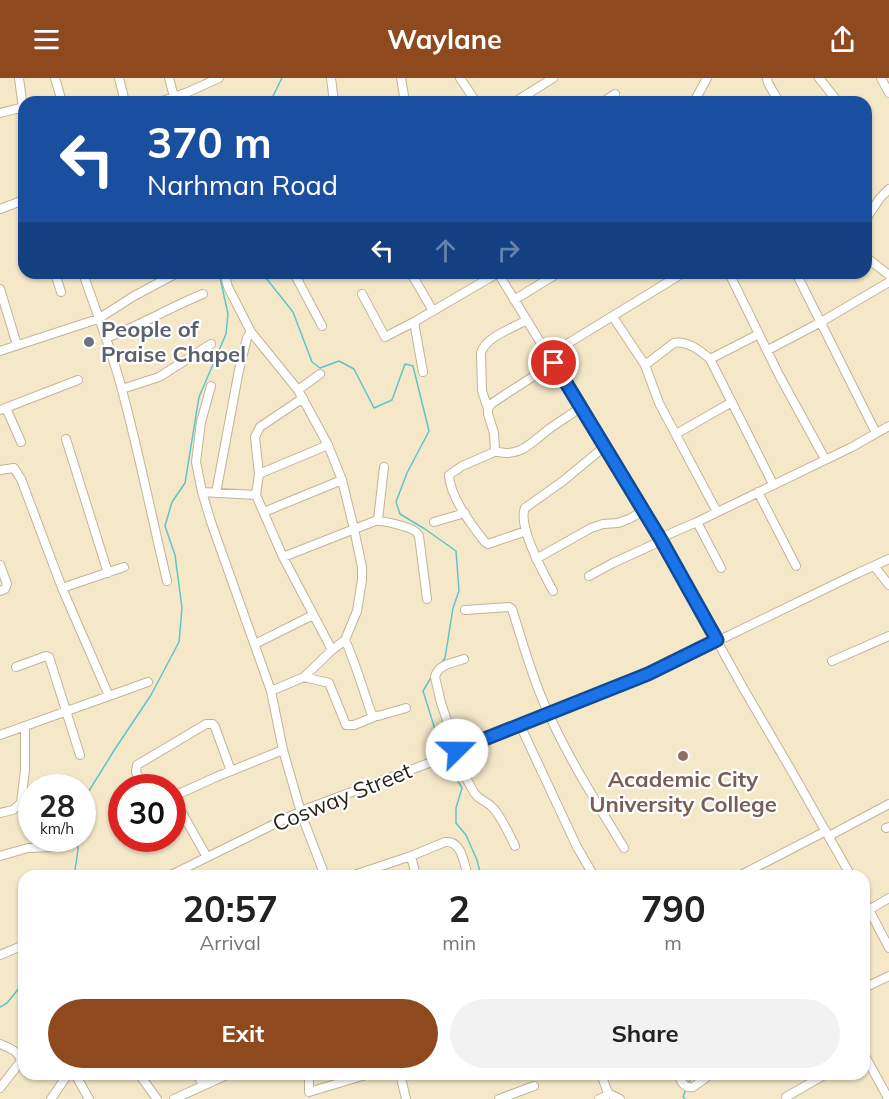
<!DOCTYPE html>
<html lang="en">
<head>
<meta charset="utf-8">
<style>
	:root { --surface:#fff; --page:#f2f2f2; --text:#222; --muted:#767676; --accent:#8e491e }
	body { margin:0; font-family:Mulish,sans-serif; background:var(--page); color:var(--text); height:100vh; display:flex; flex-direction:column; font-size:22px; white-space:nowrap }
	* { box-sizing:border-box; margin:0 }
	p { font-size:20px; color:var(--muted) }
	.icon { flex:none; width:33px; height:33px; fill:none; stroke:currentColor; stroke-width:2; stroke-linecap:round; stroke-linejoin:round }
	.map { position:relative; flex:1; overflow:hidden }
	.side { position:absolute; left:18px; top:792px; width:852px; height:210px; display:flex; flex-direction:column; background:var(--surface); border-radius:18px; box-shadow:0 2px 4px #0004 }
	.side>* { flex:none }
	.guide { position:absolute; left:18px; top:18px; width:854px; height:183px; border-radius:18px; box-shadow:0 2px 4px #0004; background:#1a4fa0; color:#fff; overflow:hidden }
	.speed { position:absolute; left:18px; top:696px; display:flex; gap:12px; font-size:30px; font-weight:700; text-align:center }
	.speed>* { display:grid; place-content:center; width:78px; height:78px; border-radius:50%; background:var(--surface); box-shadow:0 2px 4px #0004; line-height:1 }
	.speed small { font-size:15px; font-weight:400 }
	.speed .limit { border:9px solid #d22; background:#fff; color:#111 }
	.pin { position:absolute; display:grid; place-items:center; width:51px; height:51px; color:#fff; margin:-26px; border:3px solid #fff; border-radius:50%; box-shadow:0 2px 6px #0007 }
	.me { position:absolute; width:66px; margin:-33px; rotate:68deg; stroke-linejoin:round; filter:drop-shadow(0 0 4px #0008) }
	.turn { display:flex; align-items:center; gap:21px; height:126px; padding:0 30px; font-size:27px }
	.turn .icon { width:78px; height:78px; stroke-width:2.5 }
	.turn b { display:block; font-size:42px; line-height:51px }
	.lanes { display:flex; align-items:center; height:57px; padding:0 30px; background:#0003; justify-content:center; gap:30px; direction:ltr }
	.lanes .off { opacity:.35 }
	.eta { display:flex; justify-content:space-evenly; align-items:center; height:102px; text-align:center }
	.eta b { font-size:36px; font-weight:700; line-height:42px }
	.button { display:flex; gap:12px; margin-top:auto; padding:12px 30px }
	.button a { flex:1; height:69px; border-radius:36px; background:var(--accent); color:#fff; font-size:24px; font-weight:700; line-height:69px; text-align:center }
	.button a+a { background:var(--page); color:var(--text) }
	header { display:flex; justify-content:space-between; align-items:center; height:78px; padding:0 30px; background:var(--accent); color:#fff; font-size:27px; font-weight:700 }
	.map>svg:first-child { display:block }
</style>
</head>
<body>
<header><svg class="icon" aria-label="menu" viewBox="0 0 24 24"><path d="M4 6h16M4 12h16M4 18h16"/></svg>Waylane<svg class="icon" aria-label="share" viewBox="0 0 24 24"><path d="M12 15V3M7 8l5-5 5 5M5 13v7h14v-7"/></svg></header>
<div class="map">
<svg width="889" height="1021" viewBox="0 0 889 1021">
	<rect width="100%" height="100%" fill="#f5e8c9"/>
	<g fill="none" stroke-linecap="round" stroke-linejoin="round">
		<path stroke="#60c3cb" stroke-width="1.5" d="M270 24 282 0
			M262 195 293 234 312 284 320 290 339 283 354 291 374 330 392 322 405 286 413 288 429 353 407 395 396 424 400 436 425 451 456 473 459 513 453 530 445 580 440 587
			M432 598 423 613 443 677
			M445 682 462 710 456 730V745L466 757 477 782 481 798
			M82 724 115 671 151 617 179 564 182 530 175 477 165 448 172 424 185 405 199 319 226 256 228 236 219 195
			M74 798 78 772 77 760
			M0 929 7 925 24 904
			M688 1006 693 996
			M685 1021 683 1019 686 1011"/>
		<defs>
			<path id="minor" d="M19 0 24 38
				M55 0 62 24
				M119 0 125 24
				M169 0 174 19
				M331 0 334 24
				M401 0 405 24
				M460 0 476 24
				M767 0 768 5 779 24
				M819 0 838 24
				M881 0 889 15
				M51 24 61 22
				M160 24 188 14 219 0
				M515 24 553 0
				M603 24 615 16
				M694 24 707 0
				M0 35 24 29
				M0 131 24 122
				M866 141 880 120 889 111
				M866 179 889 197
				M55 195 61 214
				M83 195C96 234 112 272 122 312 139 375 152 440 167 503
				M294 195 322 248
				M411 195 433 233
				M498 195 660 460 742 608 791 692 851 798
				M729 195 779 297 825 381
				M796 195 876 355
				M225 198 228 209 251 254 298 312 328 367 342 402 354 451 362 489V502L357 533 345 562 332 572 304 599 271 613
				M0 211 17 267
				M362 216 385 259 414 244 498 195
				M514 222 558 195
				M613 239 645 287 659 325 717 434
				M414 244 423 294
				M106 260C140 248 170 229 203 216
				M768 272 821 244 889 204
				M0 273 98 241 134 218 177 195
				M549 277 683 195
				M710 281 759 256
				M645 287 674 265C687 262 701 273 710 281L773 406
				M211 308 201 344 196 384 202 414 211 444 271 613 283 672 302 738 325 798
				M122 311 159 299 211 266
				M298 312 320 296
				M303 320 260 349 255 359 259 396 256 417 283 479 332 572
				M6 330 21 364
				M488 331 491 326 506 316 554 285
				M0 332 78 302
				M676 356 732 324
				M66 361 108 495
				M495 373 494 355 488 336V331L482 313 481 275C485 259 513 250 527 242
				M0 392 14 390 21 401 62 510 109 618
				M259 396 328 367
				M202 414 256 417
				M758 414 796 488
				M216 415 239 292 247 260 251 254
				M264 434 342 402
				M378 442 384 389
				M434 444 465 435
				M697 444 721 490
				M526 453 488 466 485 464C472 448 450 418 449 397L462 388 492 375 495 373C519 381 532 364 549 351 559 344 570 337 580 330
				M660 460 697 444 852 369 889 348
				M283 479 375 443C382 442 411 449 416 454 417 455 418 456 419 458L427 521
				M536 481 591 450 603 446 618 445 629 441 643 433
				M0 487 7 506 5 511 0 513
				M874 488 889 507
				M589 498 613 485 661 463
				M62 510 124 489
				M553 513C544 496 517 448 525 430L563 403 604 369
				M465 532 509 529 512 531C523 565 532 600 547 632 568 680 597 725 624 770
				M345 562C356 586 363 612 372 637L378 638 406 630
				M255 566 313 537
				M832 583 889 558
				M16 589 46 578 49 579 80 677
				M304 599 329 605 346 647H354L374 639
				M520 647 577 769 594 798
				M0 657 148 604
				M463 670C468 680 465 678 464 687 462 693 468 704 471 709 478 724 486 721 494 731 503 742 509 756 515 768
				M457 672 441 625 435 599C438 586 453 585 464 581
				M145 710 136 694 137 687 201 649 206 646H213L215 649 231 693
				M172 719 216 699 283 672
				M173 719 207 779
				M0 735 13 732 21 725 25 692V648
				M886 750 889 749
				M829 758 889 726
				M0 778 28 770 54 769
				M411 778 416 798
				M169 798 301 733 437 682 670 586 858 495 889 481
				M351 798 411 778 445 764C462 762 464 786 468 798
				M739 798 826 753
				M864 822 889 870
				M864 835 889 820
				M0 877 24 867
				M864 910 889 898
				M0 966C9 970 19 973 21 983L0 1010
				M864 976 888 1020
				M75 996 89 1021
				M139 996 157 1021
				M197 996 203 1007
				M309 996V1014L369 996
				M398 996 401 1000 406 1021
				M678 996C681 1003 684 1011 693 1009L711 996
				M608 1015 620 1021
				M786 1019 826 996
				M51 1021 68 996
				M174 1021 229 996
				M499 1021 534 1008
				M599 1021 606 1018 608 1015 601 996"/>
		</defs>
		<use href="#minor" stroke="#c1b496" stroke-width="10"/>
		<use href="#minor" stroke="#fff" stroke-width="8"/>
	</g>
	<g fill="none" stroke-linecap="round" stroke-linejoin="round">
		<defs>
			<path id="route" d="M457 672 648 596 717 562 660 460 554 285"/>
		</defs>
		<use href="#route" stroke="#114b97" stroke-width="15"/>
		<use href="#route" stroke="#1a73e8" stroke-width="10"/>
	</g>
	<circle fill="#6b7280" stroke="#fff" stroke-width="2" cx="89" cy="264" r="6"/>
	<circle fill="#8d6e63" stroke="#fff" stroke-width="2" cx="683" cy="678" r="6"/>
	<g text-anchor="middle" dominant-baseline="central" stroke-width="4.5" stroke-linejoin="round" paint-order="stroke">
		<g font-size="22" font-weight="bold" fill="#5b616d" stroke="#fff" text-anchor="start">
			<text x="101" y="251">People of<tspan x="101" dy="25">Praise Chapel</tspan></text>
		</g>
		<g font-size="22" font-weight="bold" fill="#785e54" stroke="#fff">
			<text x="683" y="701">Academic City<tspan x="683" dy="25">University College</tspan></text>
		</g>
		<g font-size="22" fill="#2b261a" stroke="#fff">
			<text transform="translate(342 719) rotate(-22)">Cosway Street</text>
		</g>
	</g>
</svg>
<div class="speed"><div>28<small>km/h</small></div><div class="limit">30</div></div>
<div class="pin" style="left:554px;top:285px;background:#d93025"><svg class="icon" aria-label="arrive" viewBox="0 0 24 24"><path d="M6 21V4h12l-3 4 3 4H6"/></svg></div>
<svg class="me" style="left:457px;top:672px" viewBox="-20 -20 40 40"><circle r="19" fill="#fff"/><path d="M0-13L10 11 0 6-10 11z" fill="#1a73e8"/></svg>
<div class="guide">
<div class="turn"><svg class="icon" aria-label="left" viewBox="0 0 24 24"><path d="M17 20v-9H6M10 6l-5 5 5 5"/></svg><div><b>370 m</b>Narhman Road</div></div>
<div class="lanes"><svg class="icon" aria-label="left" viewBox="0 0 24 24"><path d="M17 20v-9H6M10 6l-5 5 5 5"/></svg><svg class="icon off" aria-label="ahead" viewBox="0 0 24 24"><path d="M12 20V5M6 11l6-6 6 6"/></svg><svg class="icon off" aria-label="right" viewBox="0 0 24 24"><path d="M7 20v-9h11M14 6l5 5-5 5"/></svg></div>
</div>
<section class="side">
<div class="eta">
<div><b>20:57</b><p>Arrival</p></div>
<div><b>2</b><p>min</p></div>
<div><b>790</b><p>m</p></div>
</div>
<div class="button"><a>Exit</a><a>Share</a></div>
</section>
</div>
</body>
</html>
